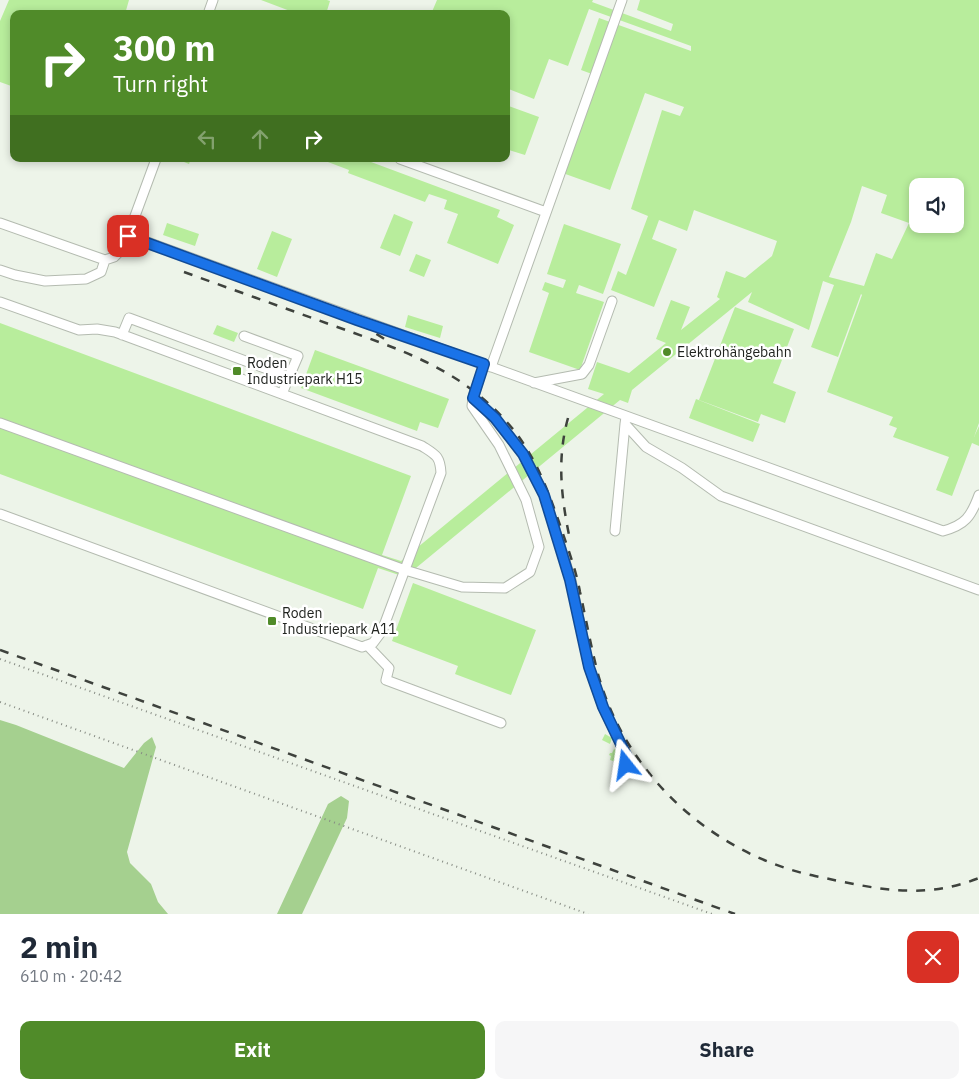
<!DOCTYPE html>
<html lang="en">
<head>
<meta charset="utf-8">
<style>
	:root { --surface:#fff; --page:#f6f6f7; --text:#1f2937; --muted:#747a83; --accent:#508b29 }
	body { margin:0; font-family:"IBM Plex Sans",sans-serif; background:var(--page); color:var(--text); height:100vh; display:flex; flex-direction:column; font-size:19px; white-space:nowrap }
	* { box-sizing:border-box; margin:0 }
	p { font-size:16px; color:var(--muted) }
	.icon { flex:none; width:28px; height:28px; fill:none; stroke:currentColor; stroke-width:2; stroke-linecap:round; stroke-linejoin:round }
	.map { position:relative; height:914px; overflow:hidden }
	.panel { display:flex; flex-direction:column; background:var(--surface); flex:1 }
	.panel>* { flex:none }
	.hud { position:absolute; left:10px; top:10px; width:500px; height:152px; border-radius:10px; box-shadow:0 2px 8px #0003; background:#508b29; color:#fff; overflow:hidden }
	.buttons { position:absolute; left:909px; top:178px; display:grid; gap:10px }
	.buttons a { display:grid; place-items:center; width:55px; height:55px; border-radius:10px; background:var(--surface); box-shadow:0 2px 8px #0003; font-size:25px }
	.pin { position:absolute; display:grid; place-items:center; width:42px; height:42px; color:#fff; margin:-21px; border-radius:10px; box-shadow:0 2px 8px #0006 }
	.me { position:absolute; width:55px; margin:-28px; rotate:345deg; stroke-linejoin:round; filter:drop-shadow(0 0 4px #0008) }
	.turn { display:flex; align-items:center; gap:18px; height:105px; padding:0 20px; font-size:22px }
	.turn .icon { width:65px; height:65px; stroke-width:2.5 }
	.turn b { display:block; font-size:35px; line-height:42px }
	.lanes { display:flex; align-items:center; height:48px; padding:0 20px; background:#0003; justify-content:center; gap:25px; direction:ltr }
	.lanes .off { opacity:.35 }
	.round { display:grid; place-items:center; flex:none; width:52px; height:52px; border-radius:10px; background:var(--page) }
	.headline { display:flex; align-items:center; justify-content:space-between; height:85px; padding:0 20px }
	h1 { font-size:30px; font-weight:700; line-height:38px }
	.button { display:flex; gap:10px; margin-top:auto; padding:10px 20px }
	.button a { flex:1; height:58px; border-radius:10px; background:var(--accent); color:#fff; font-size:20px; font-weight:700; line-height:58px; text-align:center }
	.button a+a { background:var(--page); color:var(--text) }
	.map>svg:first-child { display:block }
</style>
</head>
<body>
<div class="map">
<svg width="979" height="914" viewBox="0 0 979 914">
	<rect width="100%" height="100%" fill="#edf4e9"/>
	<path fill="#a5d08f" d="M0 720 16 725 124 768 144 743 152 737 156 747 127 852 130 863 151 884 158 902 168 914H0Z
		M341 796 349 801 347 818 302 914H277L328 804Z"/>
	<path fill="#b8ed9c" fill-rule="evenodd" d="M9 0H129L125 14H14V87L0 82V21Z
		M261 0H327L330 1 326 14H298Z
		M437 0H593L592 2 671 31 673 24 637 10 640 0H979V423L974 437 979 426V446L972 443 952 496 936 490 949 457 893 437 897 428 889 425 893 417 827 392 862 295 861 294 838 357 811 347 834 285 823 281 809 330 748 302 752 292 632 390 628 403 620 400 405 577 378 568 363 609 0 474V323L411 476 382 555 401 561 604 394 588 389 597 362 629 373 666 343 656 339 671 300 690 307 681 330 720 299 717 297 726 271 745 278 772 256 777 241 694 210 687 231 659 220 652 239 677 249 654 307 611 290 618 271 626 275 648 216 631 209 662 110 680 116 684 107 645 93 610 190 557 171 592 74 581 70 599 18 691 51V46L589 9 568 66 549 59 534 99 506 88V14H431ZM862 186 887 195 881 213 909 223 892 259 876 253 864 286 829 277 851 222ZM918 186H955V224H918Z
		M506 105 539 117 525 155 506 149Z
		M179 159H191L189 164 179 160Z
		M320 159H363L500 210 497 217 514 225 498 264 447 243 458 214 444 209 447 200 429 194 425 202 348 173 349 170Z
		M394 214 413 222 400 256 380 248Z
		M167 223 199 234 195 246 163 235Z
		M564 224 621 244 603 294 579 285 576 293 604 302 580 370 529 352 549 293 542 290 545 282 563 288 566 280 547 274Z
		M272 231 292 239 277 277 257 269Z
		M416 254 431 260 424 277 409 271Z
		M735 307 794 329 773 383 796 392 785 423 761 414 758 422 699 400Z
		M408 315 443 326 440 338 405 327Z
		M217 325 238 333 234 342 213 334Z
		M315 350 449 399 438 428 420 422 417 431 301 388Z
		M696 399 760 424 753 442 689 418Z
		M413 583 536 630 511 695 455 674 458 666 392 641Z
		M605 734 612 738 610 744 602 740Z
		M614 749 619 751 616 762 610 760 611 756 609 755 610 753H612Z"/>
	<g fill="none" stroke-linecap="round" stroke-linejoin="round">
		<defs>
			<path id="minor" d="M208 14 213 0
				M400 159 546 212
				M0 223 105 260 114 257 122 249 128 235 156 159
				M128 235 943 531C965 525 971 517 979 495
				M0 270 15 275 45 281 86 279 101 272 105 260
				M0 302 79 330 97 329 115 332 422 446C436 455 440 456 441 473L382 631 373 643 362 647 0 514
				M122 335 129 318 289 377 282 394
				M244 336 298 356 289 377
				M491 367 622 0
				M534 383 582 374 589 365 612 301
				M473 398 495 419 523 454 544 495 571 580 589 667 603 707 628 759 626 765
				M626 417 625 424 646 447 682 468 721 496 979 590
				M0 423 405 570 462 587 505 588 530 572 539 547 526 500 499 445 472 406 473 398 484 364
				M615 531 625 424
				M367 645 389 668 386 680 501 723"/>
		</defs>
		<use href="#minor" stroke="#b4bbb0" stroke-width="11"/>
		<path stroke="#868b83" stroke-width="2" stroke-dasharray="1 4" stroke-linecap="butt" d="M0 659 712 914
			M0 702 588 914"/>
		<use href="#minor" stroke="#fff" stroke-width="9"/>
		<path stroke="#3e423d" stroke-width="2.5" stroke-dasharray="9 9" stroke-linecap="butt" d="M184 272C231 289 279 306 326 323 398 349 461 367 512 428 536 457 549 493 561 528 568 549 576 570 580 592 586 619 591 647 598 674 626 775 712 854 815 876 873 888 921 901 979 878
			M348 312 364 326 386 340
			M568 418C557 458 561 495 569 535
			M0 650 735 914"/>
	</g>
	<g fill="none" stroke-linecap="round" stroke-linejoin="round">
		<defs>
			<path id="route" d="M128 236 357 320 484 364 473 398 495 418 523 454 544 495 570 580 589 667 603 707 628 759 626 765"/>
		</defs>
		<use href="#route" stroke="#114b97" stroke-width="12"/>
		<use href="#route" stroke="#1a73e8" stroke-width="9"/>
	</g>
	<g fill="#508b29" stroke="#fff" stroke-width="2">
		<circle cx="667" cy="352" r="5"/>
		<rect x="232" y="366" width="10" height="10" rx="2.5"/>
		<rect x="267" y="616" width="10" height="10" rx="2.5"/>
	</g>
	<g text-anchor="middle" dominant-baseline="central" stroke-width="5" stroke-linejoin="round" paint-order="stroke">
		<g font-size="14" fill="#212420" stroke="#fff" text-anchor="start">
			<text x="677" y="352">Elektrohängebahn</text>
			<text x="247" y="363">Roden<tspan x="247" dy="16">Industriepark H15</tspan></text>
			<text x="282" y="613">Roden<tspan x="282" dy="16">Industriepark A11</tspan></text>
		</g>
	</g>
</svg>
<div class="buttons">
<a><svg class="icon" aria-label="sound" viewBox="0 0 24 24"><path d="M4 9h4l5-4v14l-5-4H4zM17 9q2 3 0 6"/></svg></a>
</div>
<div class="pin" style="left:128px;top:236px;background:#d93025"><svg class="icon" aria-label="arrive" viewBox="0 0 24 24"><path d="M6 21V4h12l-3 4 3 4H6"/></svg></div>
<svg class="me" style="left:626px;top:765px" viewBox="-20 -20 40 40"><path d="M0-17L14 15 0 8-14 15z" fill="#1a73e8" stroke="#fff" stroke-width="4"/></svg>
<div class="hud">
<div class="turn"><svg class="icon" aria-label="right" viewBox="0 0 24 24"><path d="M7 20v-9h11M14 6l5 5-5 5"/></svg><div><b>300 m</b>Turn right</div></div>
<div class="lanes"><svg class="icon off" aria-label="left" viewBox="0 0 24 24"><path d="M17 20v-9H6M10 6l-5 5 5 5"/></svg><svg class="icon off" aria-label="ahead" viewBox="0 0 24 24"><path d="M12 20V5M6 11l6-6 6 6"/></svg><svg class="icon" aria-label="right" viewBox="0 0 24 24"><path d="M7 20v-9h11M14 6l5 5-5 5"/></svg></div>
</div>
</div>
<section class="panel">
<div class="headline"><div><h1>2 min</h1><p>610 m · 20:42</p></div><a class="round" style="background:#d93025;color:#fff"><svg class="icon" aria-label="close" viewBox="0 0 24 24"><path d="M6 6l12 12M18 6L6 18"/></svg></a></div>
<div class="button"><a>Exit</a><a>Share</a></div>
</section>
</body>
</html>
